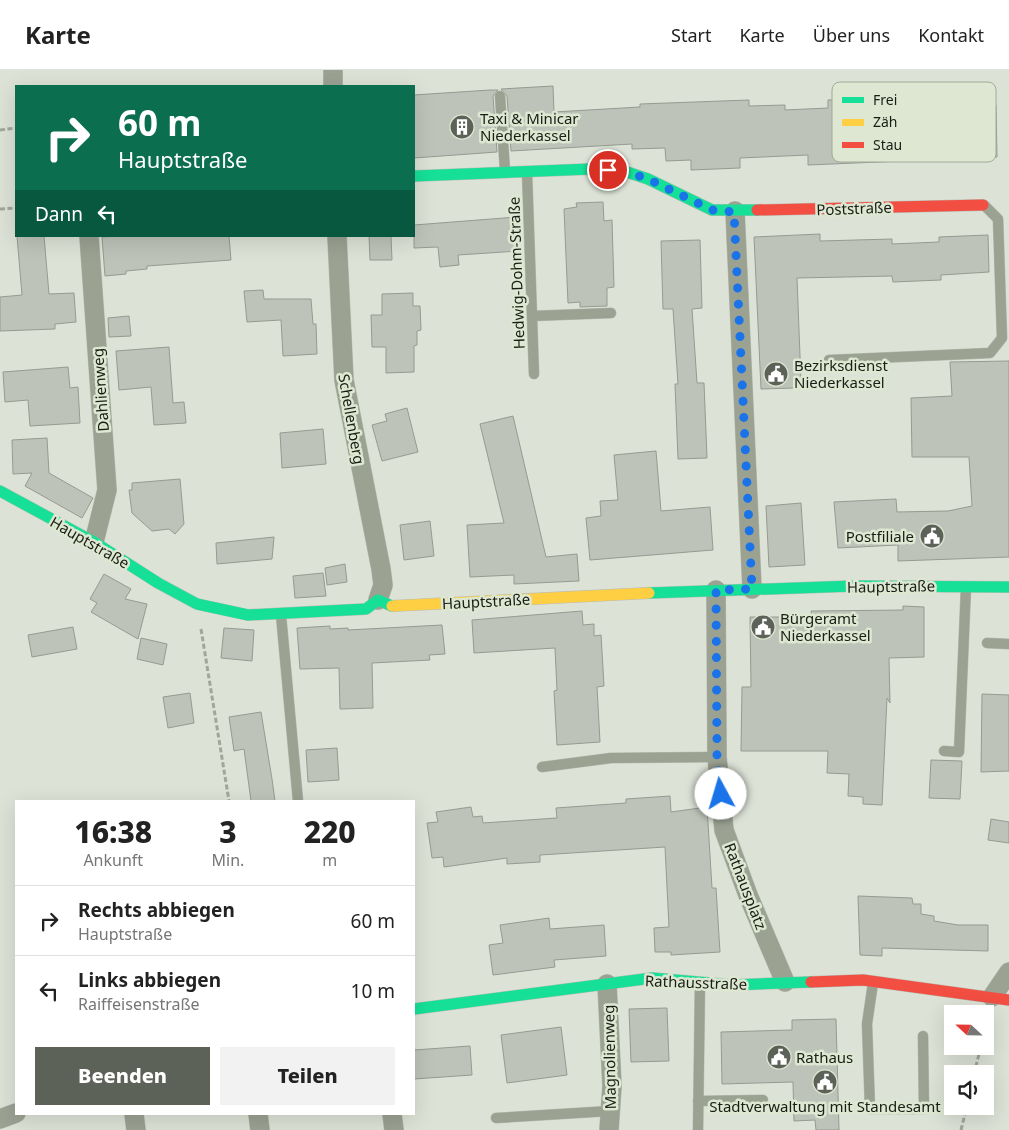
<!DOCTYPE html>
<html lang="de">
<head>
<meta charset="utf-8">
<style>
	:root { --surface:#fff; --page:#f2f2f2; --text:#222; --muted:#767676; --line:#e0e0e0; --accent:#5d6259 }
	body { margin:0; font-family:"Noto Sans",sans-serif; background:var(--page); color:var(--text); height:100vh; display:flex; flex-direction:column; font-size:19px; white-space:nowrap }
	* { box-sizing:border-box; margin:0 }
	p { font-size:16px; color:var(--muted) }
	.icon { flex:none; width:28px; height:28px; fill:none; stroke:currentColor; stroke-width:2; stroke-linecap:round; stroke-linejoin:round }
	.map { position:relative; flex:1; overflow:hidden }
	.sheet { position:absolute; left:15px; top:730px; width:400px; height:315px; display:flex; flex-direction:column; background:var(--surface); border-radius:0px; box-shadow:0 5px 20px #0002 }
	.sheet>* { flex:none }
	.guide { position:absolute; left:15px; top:15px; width:400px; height:152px; border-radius:0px; box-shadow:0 5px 20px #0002; background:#0b6e4f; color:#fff; overflow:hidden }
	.needle { width:32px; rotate:292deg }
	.tools { position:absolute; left:944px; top:935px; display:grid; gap:10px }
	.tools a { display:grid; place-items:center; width:50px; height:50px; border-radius:0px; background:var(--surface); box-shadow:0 5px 20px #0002; font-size:25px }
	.pin { position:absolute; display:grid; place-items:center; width:42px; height:42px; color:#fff; margin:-21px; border:2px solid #fff; border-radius:50%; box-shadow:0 1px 5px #0007 }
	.me { position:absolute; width:55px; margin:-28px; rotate:354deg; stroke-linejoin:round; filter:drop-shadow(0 0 4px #0008) }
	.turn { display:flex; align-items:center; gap:18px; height:105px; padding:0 20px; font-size:22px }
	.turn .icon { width:65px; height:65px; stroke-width:2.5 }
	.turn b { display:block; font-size:35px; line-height:42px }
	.then { display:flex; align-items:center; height:48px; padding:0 20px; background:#0003; gap:10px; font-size:19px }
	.eta { display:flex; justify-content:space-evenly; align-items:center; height:85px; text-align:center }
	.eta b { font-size:30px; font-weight:800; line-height:35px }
	.cta { display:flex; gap:10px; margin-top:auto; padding:10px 20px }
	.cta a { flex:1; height:58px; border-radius:0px; background:var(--accent); color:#fff; font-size:20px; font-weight:800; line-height:58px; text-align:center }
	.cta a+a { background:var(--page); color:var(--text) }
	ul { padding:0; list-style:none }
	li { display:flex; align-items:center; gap:15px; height:70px; padding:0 20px; border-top:1px solid var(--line) }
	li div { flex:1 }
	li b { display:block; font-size:19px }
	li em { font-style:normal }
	header { display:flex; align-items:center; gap:30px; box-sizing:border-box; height:70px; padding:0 25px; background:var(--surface); border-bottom:1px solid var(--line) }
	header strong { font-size:24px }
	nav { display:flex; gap:28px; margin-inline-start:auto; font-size:18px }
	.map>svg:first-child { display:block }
</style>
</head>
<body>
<header>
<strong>Karte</strong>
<nav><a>Start</a><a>Karte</a><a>Über uns</a><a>Kontakt</a></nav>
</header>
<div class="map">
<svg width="1009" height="1060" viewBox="0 0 1009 1060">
	<rect width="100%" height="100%" fill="#dce2d6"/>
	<path fill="#bec3b9" stroke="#969a91" d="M553 16 554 42 640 37V34L749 30V36L785 35V40L828 38V30L889 28V36L911 35V39L996 35 997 87 808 95V85L740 88V98L691 100V90L666 91 665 78 632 79V74L511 81 507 26 501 19Z
		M490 20H498L493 26 497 82 414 88V25Z
		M603 132 604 151 612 150 614 217 607 218V236L580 237V232L568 233 564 139 577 137 576 133Z
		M517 147 519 181 458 185 459 195 440 197 438 177 414 178V155Z
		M820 164V171L892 169V174L939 172V167L988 165 989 202 941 205V210L893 212 892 206 797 208 801 312H795V318L761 319 754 167Z
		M17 166H44L49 224 74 223 76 252 55 254V259L0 261V227L22 225Z
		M121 166H229L231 190 147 196V199L126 201V204L105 206 102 167Z
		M369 166H391L392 190H370Z
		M700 170 702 238 692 239 697 313H704L707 388 678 389 675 314H678L673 239H663L661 171Z
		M263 220 264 229H311L313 254H316L317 284 283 286 281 250 247 252 244 221Z
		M413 223V236H420L421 260 417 261V275L414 276V302L386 303V277H372L371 245H382V224Z
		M129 246 131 266 109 267 108 248Z
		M169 277 173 333 184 332 186 353 154 355 151 317 119 320 116 281Z
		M1009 291V487L898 491V475L838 478 834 432 896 429 897 442 948 441 972 436 969 387H912L911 328 952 326 950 292Z
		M68 297 70 318 78 317 80 353 30 356 28 330 5 332 3 302Z
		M407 338 418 382 382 391 372 355 387 351 385 344Z
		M513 346 546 487 577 484 579 511 514 514V505L470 507 467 455 504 453 480 354Z
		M323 359 326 394 282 398 280 363Z
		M47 368 49 403 93 428 82 448 25 416 32 403 13 404 12 370Z
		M656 381 661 441 710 437 713 480 590 490 586 448 601 446 600 431 618 430 614 385Z
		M180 409 184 454 175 464 169 459 152 461 132 443 129 420H132V413Z
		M801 433 805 495 769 497 766 436Z
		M430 451 434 486 404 490 400 455Z
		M274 467 272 489 217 494 216 473Z
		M345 494 347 512 327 515 325 498Z
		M323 503 326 526 295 528 293 506Z
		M104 504 131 519 125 529 147 534 138 569 91 542 97 533 90 529Z
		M903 536 924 537V587L889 588 890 633 887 628 882 735 863 734V727L848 726 849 704 827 703 828 681H741L742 617H751L750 547H812L811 541 903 540Z
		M582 541 583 555 594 554V566L601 565 604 616 597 617 600 672 557 675 554 621 557 620 555 578 474 583 472 550Z
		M442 555 445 584 429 585 430 590 372 593 373 638 340 639 339 598 300 599 297 558 330 556V559L348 558V560Z
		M73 557 77 579 32 587 28 565Z
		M224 558 254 560 252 591 221 588Z
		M141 568 167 574 163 595 137 589Z
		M190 623 194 653 168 658 163 627Z
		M982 624 1009 625V701L981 702Z
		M261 642 272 709 275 731H251L244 679 234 681 229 647Z
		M337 678 339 710 308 712 306 680Z
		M931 690 962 691 960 729 929 728Z
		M670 726 671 742 707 737 712 818H716L720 882 671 885V882H655L654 858 669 857 665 777 540 785V792L507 794V788L444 797 443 787 432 788 427 753 438 752 436 742 471 737 473 747 482 746 483 753 557 748 556 738 626 733V729Z
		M991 749 1009 752V773L988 770Z
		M858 826 912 828 913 834H921V844L934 846V851L958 855H988V881L882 878V886L860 885Z
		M549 848 550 859 604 855 606 886 554 890 555 897 493 905 489 875 503 873 500 855Z
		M667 938 669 991 631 992 629 939Z
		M836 949 839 1060H816L815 1050 794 1051 793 1012 722 1014 721 962 792 960V950Z
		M561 957 567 1005 507 1013 501 965Z
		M470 976 472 1005 414 1009V980Z"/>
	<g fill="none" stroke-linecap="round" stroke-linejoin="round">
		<defs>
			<path id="lane" d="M500 26 505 101
				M527 102 534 304
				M532 246 611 243
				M829 290 990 283 1002 268 998 149 984 135
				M281 545 298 731
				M987 573 1009 574
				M944 681 959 682 966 517
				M542 697 611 688 717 687
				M873 913 867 954 870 1039H924L923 966
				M698 1031 763 1030
				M496 1048 610 1041
				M698 1060 700 913"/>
			<path id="street" d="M333 0V16
				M735 141 752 519
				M89 166 107 420 94 472
				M337 166 344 310 381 499 383 515 378 530
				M716 520 717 687 724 760 748 825 785 912
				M607 914 612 1016 609 1060
				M992 927 1009 902
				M134 1044 136 1060
				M258 1044 260 1060
				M392 1044 394 1060
				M0 1049 16 1043"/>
			<path id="fast" d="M414 106 591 99 624 101 648 109 712 140H757
				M0 421 94 472 158 513 197 534 248 545 366 539 378 530 392 536
				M649 523 854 516 1009 517
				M414 939 652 908 732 915 811 912"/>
			<path id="slow" d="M392 536 649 523"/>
			<path id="jam" d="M757 140 983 135
				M811 912 863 910 1009 930"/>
		</defs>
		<use href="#lane" stroke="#b9beb4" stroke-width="11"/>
		<use href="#street" stroke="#b9beb4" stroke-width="20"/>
		<use href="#fast" stroke="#b9beb4" stroke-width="12"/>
		<use href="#slow" stroke="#b9beb4" stroke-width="12"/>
		<use href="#jam" stroke="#b9beb4" stroke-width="12"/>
		<path stroke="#a0a69a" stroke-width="3" stroke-dasharray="5 2.5" stroke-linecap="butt" d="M0 60 16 58
			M0 139 16 138
			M201 559 229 731
			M974 1004 981 976
			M961 1060 967 1036"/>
		<use href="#lane" stroke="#9ba292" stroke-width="10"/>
		<use href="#street" stroke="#9ba292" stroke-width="19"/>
		<use href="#fast" stroke="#16e098" stroke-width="11"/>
		<use href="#slow" stroke="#ffcf43" stroke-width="11"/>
		<use href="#jam" stroke="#f24e42" stroke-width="11"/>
	</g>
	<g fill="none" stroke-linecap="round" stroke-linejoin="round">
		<path stroke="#1a73e8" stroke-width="9" stroke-dasharray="0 16.2" d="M608 100 624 101 648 109 712 140 734 142 752 519 716 520 717 687 721 724"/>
	</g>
	<defs>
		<symbol id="building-disc" viewBox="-11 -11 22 22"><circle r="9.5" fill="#5d6259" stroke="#dde7d1"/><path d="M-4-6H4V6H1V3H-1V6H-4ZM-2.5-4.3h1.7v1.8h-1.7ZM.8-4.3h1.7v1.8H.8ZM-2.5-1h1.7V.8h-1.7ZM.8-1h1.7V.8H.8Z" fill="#fff"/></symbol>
		<symbol id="civic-disc" viewBox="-11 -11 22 22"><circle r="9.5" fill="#5d6259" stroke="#dde7d1"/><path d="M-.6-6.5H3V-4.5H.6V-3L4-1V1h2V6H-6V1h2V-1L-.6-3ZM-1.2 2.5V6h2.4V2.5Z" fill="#fff"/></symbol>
	</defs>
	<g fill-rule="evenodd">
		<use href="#building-disc" x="448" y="43" width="28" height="28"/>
		<use href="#civic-disc" x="762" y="290" width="28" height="28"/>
		<use href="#civic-disc" x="918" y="452" width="28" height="28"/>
		<use href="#civic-disc" x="749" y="543" width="28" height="28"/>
		<use href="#civic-disc" x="765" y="973" width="28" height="28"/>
		<use href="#civic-disc" x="811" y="998" width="28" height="28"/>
	</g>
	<g text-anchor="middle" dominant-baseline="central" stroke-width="5" stroke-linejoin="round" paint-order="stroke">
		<g font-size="15" fill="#191d15" stroke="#dde7d1" text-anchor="start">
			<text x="480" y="48">Taxi &amp; Minicar<tspan x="480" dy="17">Niederkassel</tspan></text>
			<text x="794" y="295">Bezirksdienst<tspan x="794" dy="17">Niederkassel</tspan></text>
			<text x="914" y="466" text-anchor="end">Postfiliale</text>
			<text x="780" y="548">Bürgeramt<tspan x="780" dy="17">Niederkassel</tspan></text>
			<text x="796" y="987">Rathaus</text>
			<text x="825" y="1036" text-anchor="middle">Stadtverwaltung mit Standesamt</text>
		</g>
		<g font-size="15" fill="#191d15" stroke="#dde7d1">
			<text transform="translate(854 138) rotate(-2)">Poststraße</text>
			<text transform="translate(516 203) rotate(-92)">Hedwig-Dohm-Straße</text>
			<text transform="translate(100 320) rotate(-94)">Dahlienweg</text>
			<text transform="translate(352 349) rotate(80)">Schellenberg</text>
			<text transform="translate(90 472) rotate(30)">Hauptstraße</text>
			<text transform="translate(891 516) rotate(-1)">Hauptstraße</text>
			<text transform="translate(486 531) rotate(-3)">Hauptstraße</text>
			<text transform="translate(746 816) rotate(69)">Rathausplatz</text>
			<text transform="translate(696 912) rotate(2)">Rathausstraße</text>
			<text transform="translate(609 987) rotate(-91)">Magnolienweg</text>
		</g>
	</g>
	<rect x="832" y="12" width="164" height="80" rx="8" fill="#dde7d1" stroke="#a2aa99" stroke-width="1"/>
	<rect x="842" y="27" width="22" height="6" fill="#16e098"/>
	<rect x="842" y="49" width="22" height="7" fill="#ffcf43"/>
	<rect x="842" y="72" width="22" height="6" fill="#f24e42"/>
	<g font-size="14" fill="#191d15">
		<text x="873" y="35">Frei</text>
		<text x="873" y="57">Zäh</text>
		<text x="873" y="80">Stau</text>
	</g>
</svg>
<div class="tools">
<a><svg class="needle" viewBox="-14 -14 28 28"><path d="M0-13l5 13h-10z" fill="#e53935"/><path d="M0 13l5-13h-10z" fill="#767676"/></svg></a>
<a><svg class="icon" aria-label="sound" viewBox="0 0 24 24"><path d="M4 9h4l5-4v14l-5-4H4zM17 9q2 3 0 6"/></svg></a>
</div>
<div class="pin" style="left:608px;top:100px;background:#d93025"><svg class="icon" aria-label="arrive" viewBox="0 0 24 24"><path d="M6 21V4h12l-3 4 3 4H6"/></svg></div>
<svg class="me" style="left:721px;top:724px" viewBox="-20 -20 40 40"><circle r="19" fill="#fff"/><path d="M0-13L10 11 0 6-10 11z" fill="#1a73e8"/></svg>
<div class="guide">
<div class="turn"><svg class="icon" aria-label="right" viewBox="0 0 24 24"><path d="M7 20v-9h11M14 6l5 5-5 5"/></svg><div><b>60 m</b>Hauptstraße</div></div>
<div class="then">Dann<svg class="icon" aria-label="left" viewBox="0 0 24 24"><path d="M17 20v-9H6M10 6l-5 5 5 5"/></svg></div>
</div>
<section class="sheet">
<div class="eta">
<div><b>16:38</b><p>Ankunft</p></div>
<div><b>3</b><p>Min.</p></div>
<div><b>220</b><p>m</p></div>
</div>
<ul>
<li><svg class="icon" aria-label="right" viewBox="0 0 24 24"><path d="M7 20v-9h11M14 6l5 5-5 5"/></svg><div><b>Rechts abbiegen</b><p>Hauptstraße</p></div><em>60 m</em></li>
<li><svg class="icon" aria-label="left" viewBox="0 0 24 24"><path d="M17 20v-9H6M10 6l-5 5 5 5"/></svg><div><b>Links abbiegen</b><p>Raiffeisenstraße</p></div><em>10 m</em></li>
</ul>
<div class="cta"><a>Beenden</a><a>Teilen</a></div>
</section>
</div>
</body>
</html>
